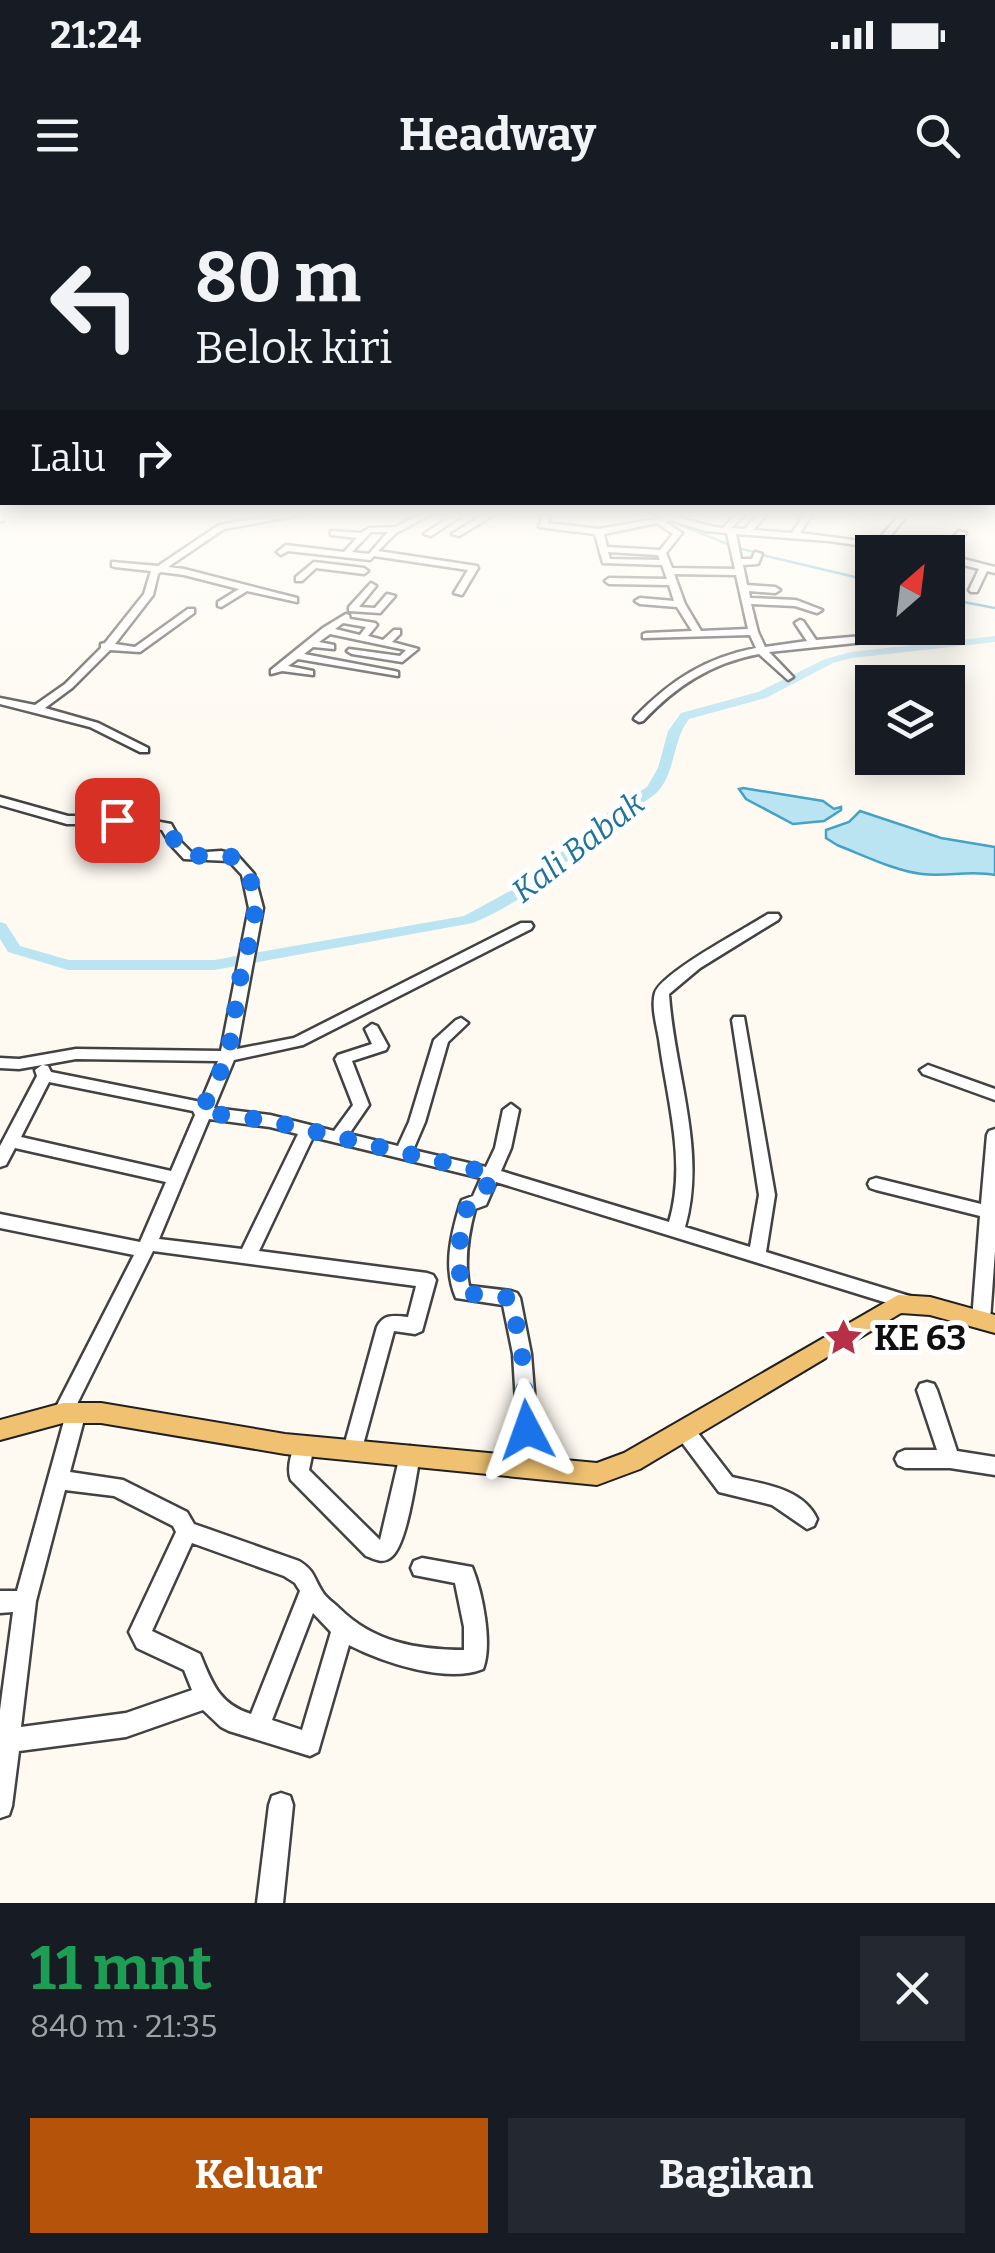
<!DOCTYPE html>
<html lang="id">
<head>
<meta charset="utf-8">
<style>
	:root { --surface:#171b24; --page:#242831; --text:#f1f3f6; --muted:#9ea1a6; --accent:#b45309 }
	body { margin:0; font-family:Bitter,serif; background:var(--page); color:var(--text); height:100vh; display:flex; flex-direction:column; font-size:38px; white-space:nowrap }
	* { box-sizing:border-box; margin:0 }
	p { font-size:32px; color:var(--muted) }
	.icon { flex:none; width:55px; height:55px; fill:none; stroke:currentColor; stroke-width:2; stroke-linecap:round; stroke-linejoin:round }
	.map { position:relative; height:1703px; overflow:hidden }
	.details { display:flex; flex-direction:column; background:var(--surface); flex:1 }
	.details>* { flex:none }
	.hud { position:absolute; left:0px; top:0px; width:995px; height:305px; box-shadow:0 5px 25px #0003; background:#171b24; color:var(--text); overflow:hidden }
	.needle { width:65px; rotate:28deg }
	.buttons { position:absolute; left:855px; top:335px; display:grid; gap:20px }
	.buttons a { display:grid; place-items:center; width:110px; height:110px; border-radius:0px; background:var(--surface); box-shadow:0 5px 25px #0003; font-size:50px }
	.pin { position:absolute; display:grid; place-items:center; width:85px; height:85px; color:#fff; margin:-42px; border-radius:20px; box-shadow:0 5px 15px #0006 }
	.me { position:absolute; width:110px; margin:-55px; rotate:356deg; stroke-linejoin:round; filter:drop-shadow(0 0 8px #0008) }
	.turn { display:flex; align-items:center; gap:35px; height:210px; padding:0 30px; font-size:45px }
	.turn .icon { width:130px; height:130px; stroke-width:2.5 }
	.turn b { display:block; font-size:70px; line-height:85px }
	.then { display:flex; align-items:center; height:95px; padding:0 30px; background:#0003; gap:20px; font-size:38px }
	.round { display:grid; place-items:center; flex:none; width:105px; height:105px; border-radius:0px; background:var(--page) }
	.head { display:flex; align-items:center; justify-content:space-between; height:170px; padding:0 30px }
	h1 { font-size:60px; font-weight:700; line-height:75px; color:#1e9e55 }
	.action { display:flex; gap:20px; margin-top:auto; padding:20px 30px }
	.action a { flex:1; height:115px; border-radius:0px; background:var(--accent); color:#fff; font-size:40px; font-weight:700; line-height:115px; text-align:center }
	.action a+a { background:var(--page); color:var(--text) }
	.status { display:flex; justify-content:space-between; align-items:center; height:70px; padding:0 50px; background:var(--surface); direction:ltr }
	.status svg { height:28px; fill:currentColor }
	header { display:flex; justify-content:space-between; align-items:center; height:130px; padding:0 30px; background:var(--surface); font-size:45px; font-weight:700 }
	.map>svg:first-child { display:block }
</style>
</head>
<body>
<div class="status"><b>21:24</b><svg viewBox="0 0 49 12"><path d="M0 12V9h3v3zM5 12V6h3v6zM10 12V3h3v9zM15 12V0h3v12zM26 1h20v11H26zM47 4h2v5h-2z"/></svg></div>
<header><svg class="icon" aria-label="menu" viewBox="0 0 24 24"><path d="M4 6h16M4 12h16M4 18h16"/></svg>Headway<svg class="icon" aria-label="search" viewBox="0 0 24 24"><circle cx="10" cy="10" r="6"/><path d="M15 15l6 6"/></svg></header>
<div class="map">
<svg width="995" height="1703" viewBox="0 0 995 1703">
	<rect width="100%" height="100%" fill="#fefaf2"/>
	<path fill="#f3ecd3" d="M942 313H995V337L937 324Z"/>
	<path fill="#bae4f2" stroke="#45a2c5" stroke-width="2.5" d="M743 588 823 601 834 609 841 607V610L824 621 793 624 746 599 739 589Z
		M860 611 941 638 995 647V675C970 670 947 677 922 674 895 671 863 655 837 645L826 638V630L849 622Z"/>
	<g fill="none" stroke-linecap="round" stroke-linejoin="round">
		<path stroke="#45a2c5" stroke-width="2.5" d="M650 313 730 345
			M738 348 754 352
			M762 355 872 381
			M948 399 995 408"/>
		<path fill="#bae4f2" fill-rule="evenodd" d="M995 436V442L852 458 833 463 766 498 689 519C673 539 676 568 660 589 650 601 634 606 622 615 569 656 538 696 473 723L214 770H68L8 752 0 739V722L6 724 20 746 69 760H214L464 716 525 683 612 609 647 587 658 568 668 531 681 513 758 492 825 459 851 452Z"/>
		<defs>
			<path id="minor" d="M0 313H6L3 321H0Z
				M291 313H312L224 329 168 367 184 369 297 398V402L247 391 221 407 218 406V402L239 389 184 375 161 372 158 374 153 395 115 444 135 447 188 409H194V413L140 452 110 450 72 488 45 508 98 523 148 548V552H140L90 527 0 504V498L35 505 65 484 101 448V444L105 443 144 394 151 371 115 367 112 366V362L158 366 219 325Z
				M423 313H434L396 333 378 351 477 366 478 368 462 395 454 393 468 370 374 356 370 360 288 351 281 355 277 352 286 345 344 352 357 338 331 335V331L361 333 369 328 396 327ZM371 332H388L369 354 352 352Z
				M456 313H466L431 336 424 334Z
				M486 313H497L459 336 452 334Z
				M544 313H552L547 323 599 329 662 318 652 313C676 313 698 326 723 328L737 313H746L731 328 745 329 759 313H768L753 330 792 333 805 313H813L800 333 876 343 901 313H909L884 344 925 352H907L829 341 736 334 741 359H752L755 352 762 354 758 364 743 365 747 385 775 387 780 390 775 393 749 391 750 398 796 400 822 410 817 413 795 406 751 404 758 432 765 447 807 441 795 423 800 420 803 421 816 440 874 435 879 438 874 441 769 452 793 477 788 480 759 454C711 463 676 486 643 521L639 522 634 519 635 517C671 480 705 458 756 448L750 435 643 438V434L646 433 692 431 677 407 640 404 635 401 640 398 674 401 669 385 609 384 605 381 609 378 667 379 662 365 603 363 595 334 539 327ZM670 320 706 331 727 333 735 369 672 368 666 353 682 333 665 322ZM657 323 673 334 660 350 607 347 604 334ZM608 352 658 355 660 360 610 359ZM674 374 736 375 748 429 701 431 685 404Z
				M959 331 966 333 948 353 940 352Z
				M948 355 995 367V373L987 371 977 392H971L969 390 979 369 948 361Z
				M314 362 364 368 368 371 364 374 316 368 302 381H296V377Z
				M371 383 376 386 359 407 375 408 387 394 395 396 380 413 349 411V407Z
				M346 414 349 415 350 419 375 423 377 425 368 436 383 440 394 430H400V434L392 442 418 449 402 462 352 454 347 451 349 449 400 456 406 450 330 434 319 442 334 445V449L313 447 304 454 394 471 398 472V476L298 459 288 466 313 471V475L282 471 271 474V470L323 428ZM343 423 366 427 360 435 335 429Z
				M0 597 68 616H128L171 624 181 642 192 653 221 651 237 655 254 674 263 708 237 849 294 838 521 723H531L533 726 531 729 303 845 234 860 214 908 270 915 334 931 353 905 335 859 338 855 372 844 365 829 372 824 377 826 388 846 386 850 352 861 369 905 349 934 398 946 409 922 434 840 456 820 461 818 468 823 448 842 425 922 413 950 486 967 495 948 503 910 511 904 519 910 511 948 501 971 669 1022C687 962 667 900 659 839 657 827 651 806 655 793 662 772 747 728 768 714H778L780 717 778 720 700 768 669 794C674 872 707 950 685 1027L750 1047 759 995 732 820 734 817H744L775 995 766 1052 916 1098 919 1103 916 1108 910 1110 496 982 486 1005 475 1009C468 1035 464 1060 469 1086L511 1091 517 1093 520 1098 531 1154 540 1267 537 1274 530 1276 523 1274 520 1267 513 1154 503 1105 456 1098C443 1068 451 1035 460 1005L462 1000 473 996 481 978 313 937 259 1051 427 1073 433 1075 436 1080 422 1131 415 1134 394 1131 360 1256 353 1259 346 1256 343 1250 377 1127C384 1113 395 1116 408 1117L416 1086 153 1051 77 1204 83 1206 86 1212 70 1272 123 1280 187 1312 194 1324 299 1361C315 1371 313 1377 322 1391 325 1397 334 1403 339 1408 373 1442 417 1450 464 1450V1427L455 1383 414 1375 411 1368 414 1361 422 1358 472 1367C482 1391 493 1444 483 1469 447 1484 382 1462 349 1445L318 1552 310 1556 229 1531 221 1527 203 1510 126 1537 19 1551 12 1606 9 1615 0 1618V1510L13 1412 0 1413V1391H17L64 1221 56 1219 53 1213 134 1055 0 1028V1014L140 1042 166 982 15 948 6 965 0 967V946L37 876 35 870 42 865 19 869 0 868V858L19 859 76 849 221 851 249 708 242 675 229 661 184 659 171 645 162 630 128 624H67L0 605ZM76 859 218 861 201 902 51 872 48 866 43 865ZM49 882 193 911 195 915 171 971 21 937ZM209 919 270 927 298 934 242 1049 159 1039ZM65 1290 114 1296 173 1326 176 1332 129 1432 137 1448 184 1470 192 1490 126 1513 21 1527 36 1401ZM192 1343 284 1376 295 1383 300 1391 251 1514C219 1504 212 1483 200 1454L152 1431ZM313 1413 331 1432 302 1530 272 1520Z
				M928 865 995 889V900L923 874 920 870Z
				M995 929V1051L990 1120 988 1125 981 1128 974 1125 972 1120 980 1016 876 990 870 988 868 984 870 980 876 978 981 1004 987 935 989 931Z
				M927 1182 934 1184 937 1190 957 1251 995 1257V1275L950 1268H905L898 1265 895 1259 898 1253 905 1250H937L917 1190 920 1184Z
				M684 1221 691 1224 732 1277C762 1284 803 1288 817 1319L814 1326 807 1329 772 1305 719 1292 677 1236 674 1230 677 1224Z
				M304 1237 311 1240 314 1246 309 1270 380 1340 400 1255 403 1249 410 1246 417 1249 420 1255C416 1276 407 1348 390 1358 382 1364 375 1359 366 1356L291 1280C286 1268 292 1251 297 1240Z
				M281 1593 290 1596 293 1605 283 1703H257L269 1605 272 1596Z"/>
			<path id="major" d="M898 1095 930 1097 995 1115V1133L930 1115 901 1113 640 1269 597 1285 285 1254 101 1223H63L0 1240V1220L63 1203H101L285 1234 597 1263 624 1253Z"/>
		</defs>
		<use href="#minor" stroke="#424242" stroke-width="5"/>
		<use href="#major" stroke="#202020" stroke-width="4"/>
		<use href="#minor" fill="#fff" fill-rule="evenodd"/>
		<use href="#major" fill="#efc171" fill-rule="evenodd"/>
	</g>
	<linearGradient id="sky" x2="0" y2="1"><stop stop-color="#95c7ec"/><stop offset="0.57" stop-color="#fffdf9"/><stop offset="1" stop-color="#fffdf9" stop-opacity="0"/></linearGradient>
	<rect width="995" height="552" fill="url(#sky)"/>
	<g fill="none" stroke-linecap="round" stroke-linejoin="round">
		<path stroke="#1a73e8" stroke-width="18" stroke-dasharray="0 32.4" d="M117 620 168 627C187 671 195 649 232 657L251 682 255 718 240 779 228 856 201 912 270 921 493 974 480 1000 467 1008 460 1035V1089L462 1093 511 1098 522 1154 527 1230"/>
	</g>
	<defs>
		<symbol id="sight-bare" viewBox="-9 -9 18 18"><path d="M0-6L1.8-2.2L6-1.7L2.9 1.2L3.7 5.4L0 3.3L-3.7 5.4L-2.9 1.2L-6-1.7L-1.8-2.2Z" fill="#b63047" stroke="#fff" stroke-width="2.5" paint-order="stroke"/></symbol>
	</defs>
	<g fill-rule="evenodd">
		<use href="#sight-bare" x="816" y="1110" width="55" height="55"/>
	</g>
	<g text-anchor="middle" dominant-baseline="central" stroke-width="10" stroke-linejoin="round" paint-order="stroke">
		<g font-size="32" font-style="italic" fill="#207399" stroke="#fff">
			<text transform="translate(578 647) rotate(-38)">Kali Babak</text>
		</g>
		<g font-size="35" font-weight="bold" fill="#0f0f0f" stroke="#fff" text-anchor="start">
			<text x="874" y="1138">KE 63</text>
		</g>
	</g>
</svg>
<div class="buttons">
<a><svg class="needle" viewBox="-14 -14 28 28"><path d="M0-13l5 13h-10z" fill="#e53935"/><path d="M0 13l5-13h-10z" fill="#9ea1a6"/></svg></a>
<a><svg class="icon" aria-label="layers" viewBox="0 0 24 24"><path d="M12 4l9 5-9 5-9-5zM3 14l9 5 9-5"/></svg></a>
</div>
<div class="pin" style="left:117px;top:620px;background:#d93025"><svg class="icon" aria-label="arrive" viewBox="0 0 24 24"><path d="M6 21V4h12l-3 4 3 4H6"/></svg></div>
<svg class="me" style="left:527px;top:1230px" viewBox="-20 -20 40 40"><path d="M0-17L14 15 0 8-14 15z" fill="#1a73e8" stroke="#fff" stroke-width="4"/></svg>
<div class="hud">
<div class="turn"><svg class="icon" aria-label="left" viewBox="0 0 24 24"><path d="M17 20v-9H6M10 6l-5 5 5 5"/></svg><div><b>80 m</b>Belok kiri</div></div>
<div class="then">Lalu<svg class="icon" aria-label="right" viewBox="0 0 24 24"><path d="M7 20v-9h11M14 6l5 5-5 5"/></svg></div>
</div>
</div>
<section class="details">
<div class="head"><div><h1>11 mnt</h1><p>840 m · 21:35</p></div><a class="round"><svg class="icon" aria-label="close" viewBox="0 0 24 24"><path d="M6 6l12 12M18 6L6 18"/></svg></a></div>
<div class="action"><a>Keluar</a><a>Bagikan</a></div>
</section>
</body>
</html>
